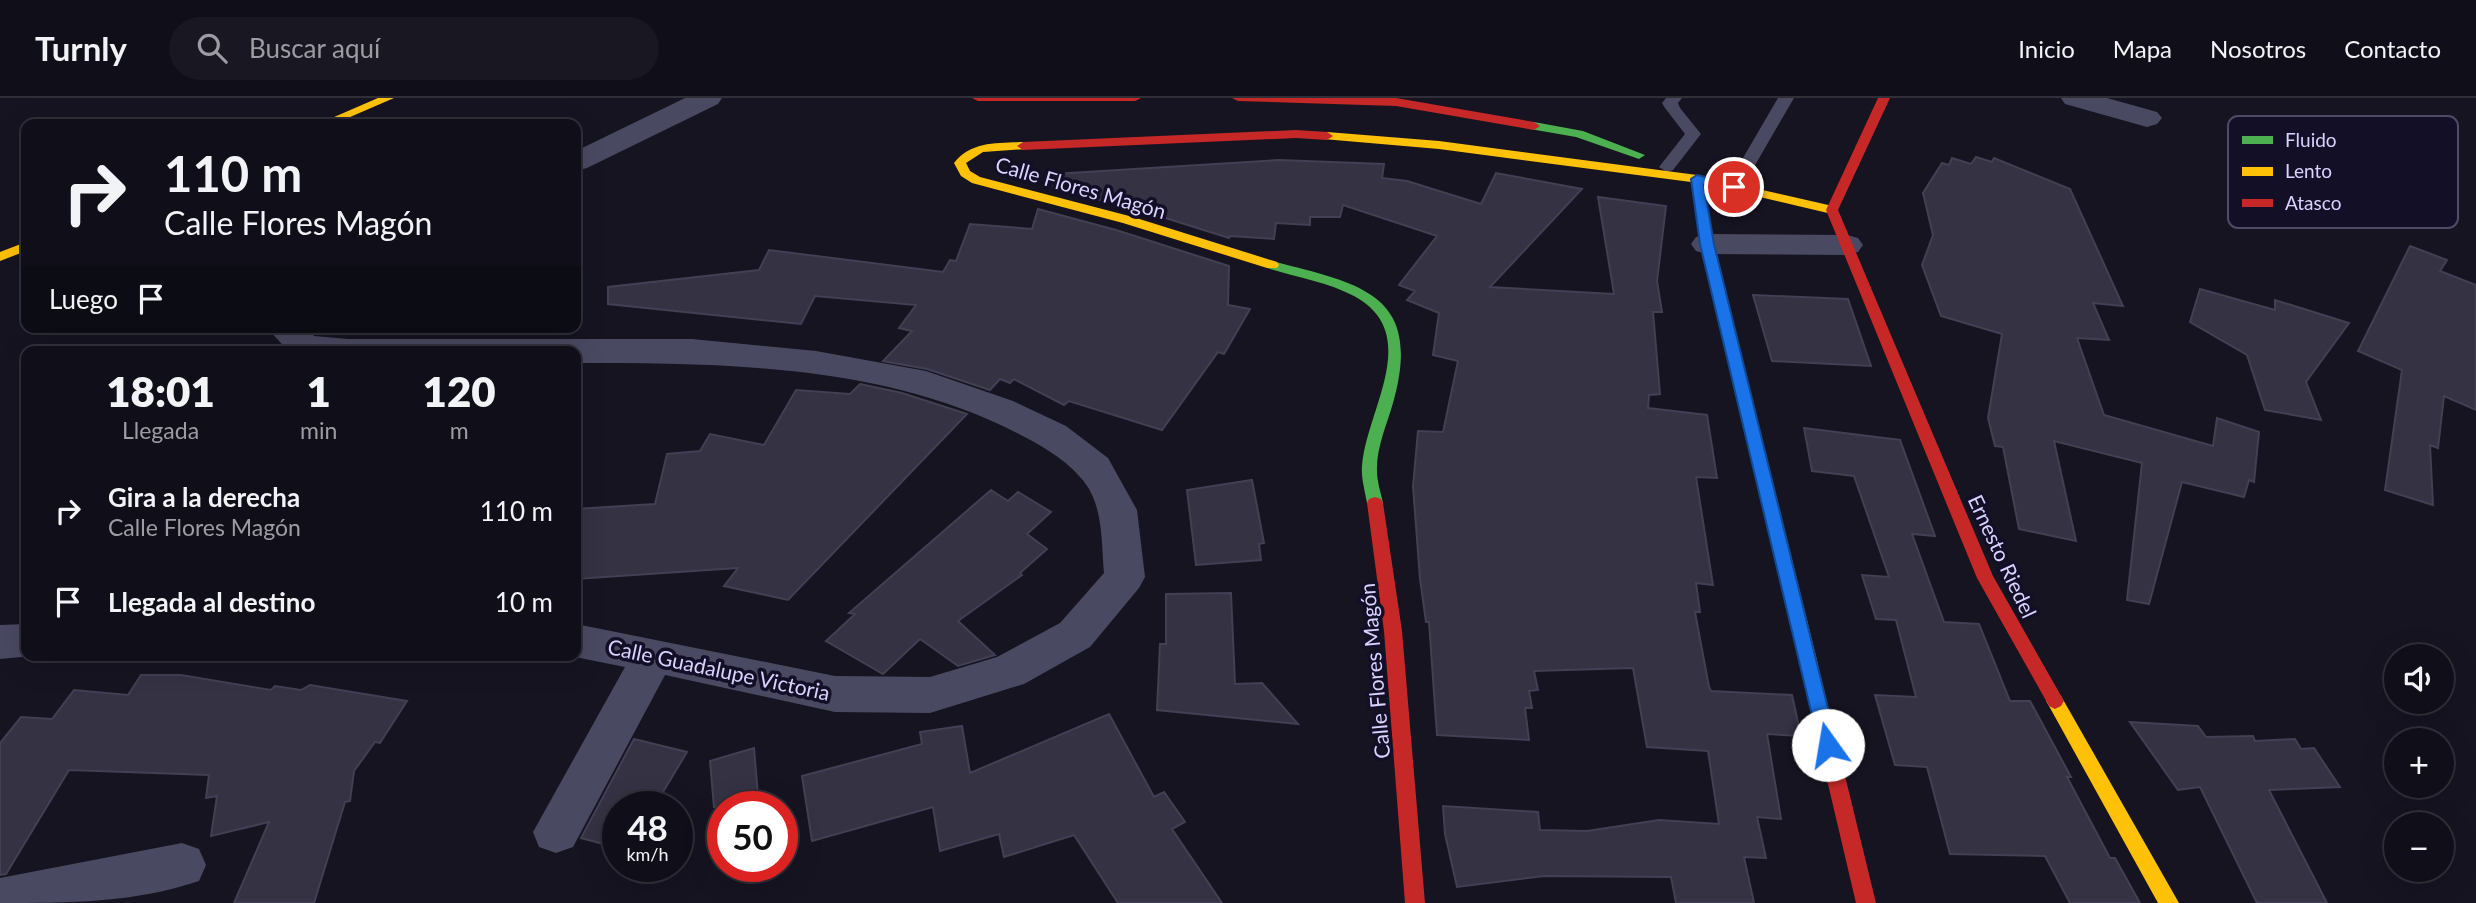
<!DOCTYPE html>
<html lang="es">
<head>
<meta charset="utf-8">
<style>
	:root { --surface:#100f19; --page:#191822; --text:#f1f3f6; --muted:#9c9ca2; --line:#302f38 }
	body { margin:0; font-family:Lato,sans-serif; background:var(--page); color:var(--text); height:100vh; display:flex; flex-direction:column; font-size:26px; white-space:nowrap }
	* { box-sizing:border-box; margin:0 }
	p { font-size:23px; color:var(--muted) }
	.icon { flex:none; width:38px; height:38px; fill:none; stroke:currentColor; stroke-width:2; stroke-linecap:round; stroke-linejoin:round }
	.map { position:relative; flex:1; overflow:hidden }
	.side { position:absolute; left:21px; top:248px; width:560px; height:315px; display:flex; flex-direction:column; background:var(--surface); border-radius:14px; box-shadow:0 7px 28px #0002,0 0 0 2px var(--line) }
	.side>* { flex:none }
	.banner { position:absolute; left:21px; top:21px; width:560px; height:214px; border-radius:14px; box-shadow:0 7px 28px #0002,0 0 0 2px var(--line); background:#100f19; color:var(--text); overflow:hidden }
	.tools { position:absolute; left:2384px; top:546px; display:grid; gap:14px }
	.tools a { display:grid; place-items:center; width:70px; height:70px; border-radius:50%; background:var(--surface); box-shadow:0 7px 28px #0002,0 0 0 2px var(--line); font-size:35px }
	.speed { position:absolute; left:602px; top:693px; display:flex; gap:14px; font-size:35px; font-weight:700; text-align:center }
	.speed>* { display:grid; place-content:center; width:91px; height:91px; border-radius:50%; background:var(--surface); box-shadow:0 7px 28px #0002,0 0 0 2px var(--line); line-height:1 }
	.speed small { font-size:18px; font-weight:400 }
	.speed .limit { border:10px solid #d22; background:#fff; color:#111 }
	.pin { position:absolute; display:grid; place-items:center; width:60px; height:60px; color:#fff; margin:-30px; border:4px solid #fff; border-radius:50%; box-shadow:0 2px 7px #0007 }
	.me { position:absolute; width:77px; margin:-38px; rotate:347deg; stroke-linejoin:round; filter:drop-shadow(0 0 5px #0008) }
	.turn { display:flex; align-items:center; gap:24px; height:147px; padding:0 28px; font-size:32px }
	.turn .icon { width:91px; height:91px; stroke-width:2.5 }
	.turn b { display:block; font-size:49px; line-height:60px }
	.then { display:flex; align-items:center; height:66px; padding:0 28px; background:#0003; gap:14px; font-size:26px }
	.eta { display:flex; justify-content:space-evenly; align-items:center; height:119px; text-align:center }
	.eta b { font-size:42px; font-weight:800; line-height:49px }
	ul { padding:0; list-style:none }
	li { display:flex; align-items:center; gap:21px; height:91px; padding:0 28px }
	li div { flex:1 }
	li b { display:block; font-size:26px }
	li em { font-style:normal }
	header { display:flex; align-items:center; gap:42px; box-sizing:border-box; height:98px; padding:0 35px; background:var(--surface); border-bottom:2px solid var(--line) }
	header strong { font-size:33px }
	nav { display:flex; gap:38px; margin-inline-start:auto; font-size:24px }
	.search { width:490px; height:63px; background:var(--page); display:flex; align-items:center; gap:18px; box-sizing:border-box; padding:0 24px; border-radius:38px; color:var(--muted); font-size:26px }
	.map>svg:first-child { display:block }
</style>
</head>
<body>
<header>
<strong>Turnly</strong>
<div class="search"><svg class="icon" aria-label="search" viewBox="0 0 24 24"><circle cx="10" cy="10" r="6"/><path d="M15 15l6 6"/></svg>Buscar aquí</div>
<nav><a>Inicio</a><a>Mapa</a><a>Nosotros</a><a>Contacto</a></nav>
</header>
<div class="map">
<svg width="2476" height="805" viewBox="0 0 2476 805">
	<rect width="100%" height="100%" fill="#161421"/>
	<path fill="#343243" stroke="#433f54" stroke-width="2" d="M1976 59 1992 64 1994 60 2070 91 2123 208 2093 205 2109 242 2077 240 2104 317 2213 348 2217 320 2259 334 2254 384 2249 382 2244 399 2182 384 2149 506 2127 502 2142 365 2054 343 2076 443 2019 431 2003 349 1995 348 1988 320 2002 236 1941 218 1922 167 1933 137 1923 95 1942 65 1949 67 1952 60 1971 66Z
		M1279 62 1384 66 1382 80 1407 83 1481 106 1496 75 1582 91 1490 189 1614 196 1598 99 1666 108 1657 183 1662 214H1653L1660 296 1649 297 1648 310 1707 317 1717 380 1696 379 1713 487 1696 485 1700 514H1695L1709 589 1711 593 1792 597 1801 638 1767 636 1781 721 1757 719 1766 760 1744 759 1754 805H1676L1671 779 1544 778 1457 789 1445 736 1443 708 1538 714 1540 732 1587 733 1659 722 1719 726 1708 653 1647 649 1633 570 1534 573 1538 592 1529 593 1532 610H1525L1529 642 1437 637 1429 524H1426L1420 481 1413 388 1418 333 1443 334 1458 263 1433 257 1439 215 1407 202 1415 193 1399 187 1437 138 1343 107 1340 119H1310V127L1276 125 1274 141 1230 138 1229 140 1140 112 1053 90 1054 76Z
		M1038 111 1116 132 1229 168 1228 207 1250 211 1224 256 1218 254 1162 332 1069 303 1064 307 1014 281 1010 285 1000 281 990 292 927 271 883 263 912 233 899 230 916 207 815 198 801 226 608 206V189L759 172 769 152 943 174 950 162 956 163 970 126 1032 131Z
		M2410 148 2447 162 2440 173 2476 187V312L2444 298 2438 350 2430 347 2433 407 2385 392 2402 272 2358 253Z
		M2200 191 2275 212V202L2349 225 2306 284 2321 322 2265 312 2247 257 2190 224Z
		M1753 197 1848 201 1871 268 1772 263Z
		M860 286 902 295 967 316 788 502 724 488 738 470 576 481V411L655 406 667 356 700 353 710 336 764 347 796 292 850 296Z
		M1804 330 1900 342 1935 438 1912 436 1944 524 1979 526 2010 603H2030L2071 679H2067L2110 760H2115L2140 805H2070L2045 758 1950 756 1927 669 1895 667 1875 597 1916 599 1896 522 1876 521 1862 477 1889 479 1854 378 1812 373Z
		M1252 382 1264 445 1259 446 1261 462 1196 467 1187 392Z
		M991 392 1008 403 1018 394 1051 414 1027 436 1047 451 1020 475 1022 477 958 523 995 557 958 568 920 541 883 576 826 543 855 516 849 515Z
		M1231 495 1235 586 1262 585 1298 626 1157 612 1160 546H1166V496Z
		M141 577H181L271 592 275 588 301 592 310 587 407 603 380 645 375 644 354 673 350 703 345 704 314 805H234L269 724 211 738 217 698 206 700 209 677 69 672 6 776 0 777V645L21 619 52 621 74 592 128 597Z
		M1109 616 1154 699 1164 694 1185 724 1172 731 1222 805H1118L1074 737 1004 759 999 736 940 753 933 709 812 743 802 678 922 646 920 634 962 628 970 675Z
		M2130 624 2198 628 2206 639 2253 638 2255 643 2295 641 2301 651 2314 650 2340 689 2269 692 2327 805H2257L2200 689 2178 692Z
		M634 641 687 654 654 709H618V750L581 740Z
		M754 650 759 709H714L710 663Z"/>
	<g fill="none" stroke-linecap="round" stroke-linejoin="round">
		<path fill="#4a4962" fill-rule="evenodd" d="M1666 0H1682L1678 5 1680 10 1701 36 1673 72 1667 74 1659 69 1685 36 1665 10 1662 5Z
			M1778 0H1794L1740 93H1728L1726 89Z"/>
		<path fill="#4a4962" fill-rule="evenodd" d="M685 0H722L718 6 587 70 576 73V53Z
			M2061 0H2107L2157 14 2162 20 2157 26 2147 29 2065 6Z
			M1707 136 1847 137 1858 140 1863 147 1858 154 1847 157 1707 156 1696 153 1691 146 1696 139Z
			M272 229H306L314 238 348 241H692L816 253 926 273 1013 303 1066 328 1108 360 1137 412 1145 479 1139 490 1090 549 1024 586 930 615 835 614 665 577 573 749 556 755 539 749 533 734 625 569 570 558H576V526L835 578 930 579 997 559 1060 525 1104 475C1101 443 1104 404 1080 379 1060 356 1031 342 1005 329 873 266 719 265 576 265V254H289L270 233Z
			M26 526V558H32L0 561V527Z
			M182 745 199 751 206 767 199 783C134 805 68 805 0 805V780Z"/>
		<path fill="#4caf50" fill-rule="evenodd" d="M1534 24 1583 33 1645 57 1639 61 1576 39 1530 31V25Z
			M1272 163C1360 186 1424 195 1393 305 1387 326 1376 351 1377 373 1377 384 1381 395 1383 405L1381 409H1369L1367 405C1365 393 1361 380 1362 368 1366 312 1424 236 1354 198 1328 184 1296 179 1267 170V164Z"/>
		<path fill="#ffc107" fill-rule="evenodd" d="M378 0H394L334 26H318Z
			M1327 34 1439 43 1697 77 1837 109V115L1832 116 1704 86 1714 146 1818 567 1815 572 1809 574 1803 572 1800 567 1700 146 1691 84 1439 51 1323 41V35Z
			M1023 44 1029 48 1027 51 983 54 966 65 970 73 980 79 1133 119 1277 164 1279 167 1277 170H1267L1123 125 972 85 961 78 954 65C971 43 997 45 1023 44Z
			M26 144V153L0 163V154Z
			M2055 595 2061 598 2179 805H2158L2049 608 2046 603 2049 598Z"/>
		<path fill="#c62828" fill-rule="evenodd" d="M972 0H1141L1135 3H978Z
			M1232 0H1396L1534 24 1540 28 1534 32 1396 8 1238 3Z
			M1878 0H1890L1838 112 1993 478 2064 603 2061 608 2055 611 2049 608 1977 480 1826 112Z
			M1296 32 1327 34 1333 38 1327 42 1296 40 1023 52 1017 48 1023 44Z
			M1375 399 1381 401 1383 405 1402 533 1425 805H1405L1384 533 1367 405 1369 401Z
			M1809 560 1815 562 1818 567 1876 805H1856L1800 567 1803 562Z"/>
	</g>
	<path fill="#1a73e8" stroke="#114b97" stroke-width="2" d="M1697 77 1738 87 1740 89 1734 93 1704 87 1714 146 1837 647 1834 652 1828 655 1821 652 1819 647 1700 146 1691 81Z"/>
	<g text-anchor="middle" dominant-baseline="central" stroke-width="7" stroke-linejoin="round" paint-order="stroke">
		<g font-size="21" fill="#d9d4ff" stroke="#130f26">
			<text transform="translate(1081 89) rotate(16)">Calle Flores Magón</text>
			<text transform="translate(2003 458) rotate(65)">Ernesto Riedel</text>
			<text transform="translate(719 571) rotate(12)">Calle Guadalupe Victoria</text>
			<text transform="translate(1374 573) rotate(-95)">Calle Flores Magón</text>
		</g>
	</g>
	<rect x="2228" y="18" width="230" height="112" rx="10" fill="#130f26" stroke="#4e4a67" stroke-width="2"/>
	<rect x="2242" y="38" width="31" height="8" fill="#4caf50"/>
	<rect x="2242" y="69" width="31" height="9" fill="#ffc107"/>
	<rect x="2242" y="101" width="31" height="8" fill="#c62828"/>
	<g font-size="19" fill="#d9d4ff">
		<text x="2285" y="49">Fluido</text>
		<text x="2285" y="80">Lento</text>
		<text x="2285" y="112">Atasco</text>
	</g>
</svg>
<div class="tools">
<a><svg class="icon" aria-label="sound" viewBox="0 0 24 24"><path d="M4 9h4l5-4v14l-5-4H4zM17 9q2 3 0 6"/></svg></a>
<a>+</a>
<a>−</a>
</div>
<div class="speed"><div>48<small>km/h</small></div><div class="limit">50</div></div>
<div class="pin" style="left:1734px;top:89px;background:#d93025"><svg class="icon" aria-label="arrive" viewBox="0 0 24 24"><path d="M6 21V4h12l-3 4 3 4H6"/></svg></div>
<svg class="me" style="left:1828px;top:647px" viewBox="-20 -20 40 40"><circle r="19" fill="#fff"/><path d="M0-13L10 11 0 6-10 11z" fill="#1a73e8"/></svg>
<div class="banner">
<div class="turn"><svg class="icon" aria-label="right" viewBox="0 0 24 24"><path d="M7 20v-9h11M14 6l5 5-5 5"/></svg><div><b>110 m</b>Calle Flores Magón</div></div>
<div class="then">Luego<svg class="icon" aria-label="arrive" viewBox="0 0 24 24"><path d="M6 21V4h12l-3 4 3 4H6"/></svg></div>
</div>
<section class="side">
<div class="eta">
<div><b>18:01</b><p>Llegada</p></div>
<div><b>1</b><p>min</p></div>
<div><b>120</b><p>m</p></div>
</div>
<ul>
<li><svg class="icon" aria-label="right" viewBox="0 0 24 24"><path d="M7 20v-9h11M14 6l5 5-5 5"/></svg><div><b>Gira a la derecha</b><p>Calle Flores Magón</p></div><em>110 m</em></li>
<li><svg class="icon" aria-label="arrive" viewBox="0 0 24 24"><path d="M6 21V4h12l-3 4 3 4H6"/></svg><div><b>Llegada al destino</b></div><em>10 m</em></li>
</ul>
</section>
</div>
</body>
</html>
